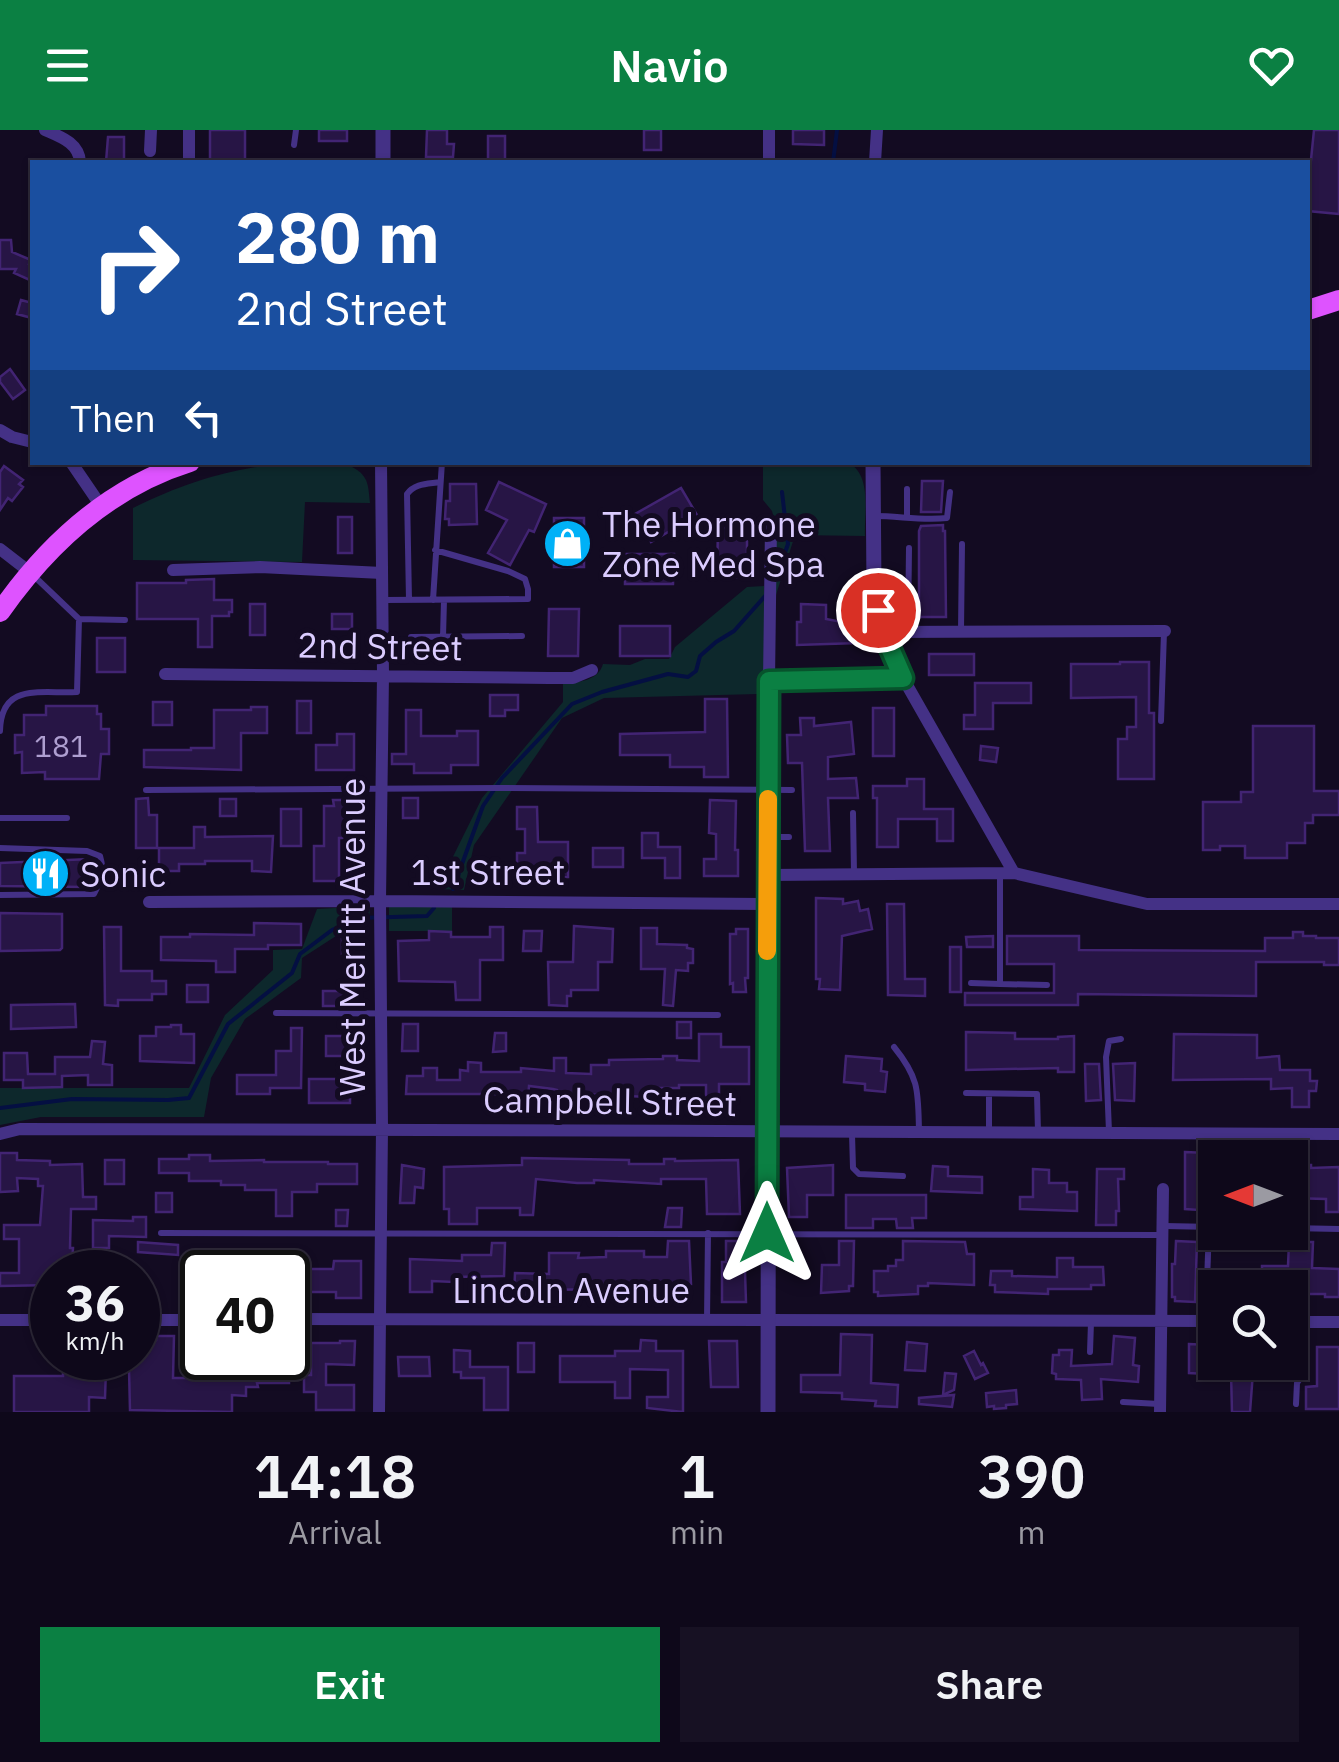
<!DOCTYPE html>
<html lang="en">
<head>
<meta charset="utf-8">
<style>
	:root { --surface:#0e081a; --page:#171123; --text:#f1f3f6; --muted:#9b9aa2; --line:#2e2939; --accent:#0b8043 }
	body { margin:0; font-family:"IBM Plex Sans",sans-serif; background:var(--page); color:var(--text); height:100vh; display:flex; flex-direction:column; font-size:38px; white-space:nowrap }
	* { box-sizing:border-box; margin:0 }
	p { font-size:32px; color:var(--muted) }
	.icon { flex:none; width:55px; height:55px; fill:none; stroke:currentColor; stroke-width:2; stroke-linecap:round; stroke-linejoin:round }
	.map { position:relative; height:1282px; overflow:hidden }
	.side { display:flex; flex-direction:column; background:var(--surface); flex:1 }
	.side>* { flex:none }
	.banner { position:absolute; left:30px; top:30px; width:1280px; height:305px; border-radius:0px; box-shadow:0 2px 8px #0004,0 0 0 2px var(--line); background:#1a4fa0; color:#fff; overflow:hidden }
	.needle { width:65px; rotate:270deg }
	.tools { position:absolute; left:1198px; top:1010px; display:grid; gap:20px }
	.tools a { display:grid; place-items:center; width:110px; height:110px; border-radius:0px; background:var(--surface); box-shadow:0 2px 8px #0004,0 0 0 2px var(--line); font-size:50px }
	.speed { position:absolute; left:30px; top:1120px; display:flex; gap:20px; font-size:50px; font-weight:700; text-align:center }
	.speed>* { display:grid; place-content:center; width:130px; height:130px; border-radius:50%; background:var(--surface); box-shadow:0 2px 8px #0004,0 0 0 2px var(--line); line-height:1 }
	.speed small { font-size:25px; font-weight:400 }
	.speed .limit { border:5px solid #111; border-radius:15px; background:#fff; color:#111 }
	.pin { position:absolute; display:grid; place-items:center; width:85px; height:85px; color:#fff; margin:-42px; border:5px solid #fff; border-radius:50%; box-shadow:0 2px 10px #0007 }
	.me { position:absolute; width:110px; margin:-55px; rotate:0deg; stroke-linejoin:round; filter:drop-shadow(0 0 8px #0008) }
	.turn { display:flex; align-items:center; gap:35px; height:210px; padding:0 40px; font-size:45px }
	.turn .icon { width:130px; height:130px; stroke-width:2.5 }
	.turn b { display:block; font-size:70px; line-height:85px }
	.then { display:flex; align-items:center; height:95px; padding:0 40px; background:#0003; gap:20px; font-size:38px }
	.eta { display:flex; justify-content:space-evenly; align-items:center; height:170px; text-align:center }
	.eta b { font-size:60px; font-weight:600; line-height:70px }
	.action { display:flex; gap:20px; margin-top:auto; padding:20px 40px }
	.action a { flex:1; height:115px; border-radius:0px; background:var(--accent); color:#fff; font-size:40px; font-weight:600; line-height:115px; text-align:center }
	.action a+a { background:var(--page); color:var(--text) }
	header { display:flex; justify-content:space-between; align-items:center; height:130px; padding:0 40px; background:var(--accent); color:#fff; font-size:45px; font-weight:600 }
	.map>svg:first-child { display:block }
</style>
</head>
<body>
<header><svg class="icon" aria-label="menu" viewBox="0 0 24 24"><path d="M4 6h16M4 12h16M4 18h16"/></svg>Navio<svg class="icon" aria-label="heart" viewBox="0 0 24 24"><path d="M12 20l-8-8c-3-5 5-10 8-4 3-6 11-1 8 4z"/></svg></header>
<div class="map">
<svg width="1339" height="1282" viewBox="0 0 1339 1282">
	<rect width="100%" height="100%" fill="#130b22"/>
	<path fill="#0d282c" d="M282 333C307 333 353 324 366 350 369 357 369 365 370 373L305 372 302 432 133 430V378C186 352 224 341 282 333Z
		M763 333H849C872 346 864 382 865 406L795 405 776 465V396L772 381 763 370Z
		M764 456 765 549 758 564 604 568 562 588 474 715 464 760 437 759 482 668 563 572V554C579 552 598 551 603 534L630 535 645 529H669L675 517 747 457Z
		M370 776 369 793 353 795 302 828 301 848 245 889 211 948 204 987H41L0 995V958H189L225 885 273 840V820L302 819 317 779Z
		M389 776 452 777V801H389Z"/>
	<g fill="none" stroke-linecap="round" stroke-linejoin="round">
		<path stroke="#040f42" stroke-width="4" d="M833 32 837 0
			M776 448 788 414 782 362
			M453 759 483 676 502 648 572 574 602 562 668 544 688 547 696 541 700 526 716 512 734 501 766 465
			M0 978 72 969 168 970 189 968 228 894 292 843 300 824 332 800 358 788 427 786 434 778"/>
	</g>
	<path fill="#271545" stroke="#422473" stroke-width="2.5" d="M210 0H245V32H210Z
		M319 0H347V11H319Z
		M427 0H447V14H454L453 27H426Z
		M644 0H661V20H644Z
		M793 0H824V15L793 14Z
		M1314 0H1339V84L1308 81V59Z
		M488 6H505V32H488Z
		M108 7H124V32H106Z
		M0 110H11L12 122 31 130 29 134 32 136V151L14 143 16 139H0Z
		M21 170 32 173V188L17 184Z
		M10 239 25 260 13 269 0 252V247Z
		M4 336 23 350 19 354 23 357 12 371 8 368 0 380V342Z
		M922 351H943L941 382H921Z
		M499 352 546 374 534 402 529 400 510 435 488 423 507 390 486 380Z
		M450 354H476L477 394 449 395V389H445L446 371H450Z
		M681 358 697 385 651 412 635 384Z
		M338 387H352V423H338Z
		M554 388H584V437H554Z
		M943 395V401H945L946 487H919V401L921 396Z
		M718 398H747V447H717Z
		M625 424H674L673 454H625Z
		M214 449V470H232V482H229V486H212V517H198V489H137V453H186V450Z
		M250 474H265V505H250Z
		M801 474 826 475V489L842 492 841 498H858V513L797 515V492H801Z
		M549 479H579L578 526H548Z
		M332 484H352V499H332Z
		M620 496H670V526H620Z
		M97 508H125V542H97Z
		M929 524H974V545H929Z
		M1120 532H1149V583H1154V649H1118V609H1127V597H1136V567L1071 568V534H1120Z
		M975 553H1031V573H993V599H964V585H975Z
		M490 565H518V580H505V586H490Z
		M705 569H727L728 647H704V637H670V625H620V604L705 602Z
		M297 571H311V603H297Z
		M153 572H172V595H153Z
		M46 576H97V584H101V599H109V624H101L99 649H45V642L22 643V622L15 623V605H24V585H46Z
		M251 577H267V603H241V640L144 637V620H191V618H214V580H251Z
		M873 578H894V626H873Z
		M406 580H421V606H457V601H478V635H451V643H414V634H392V624H406Z
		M800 588H814V596L851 592 854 624 828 627V649L856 648 858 668H828L830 721H805L802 633H788L787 605H801Z
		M1253 596H1314V661H1339V685H1313V693H1305V713H1287V728H1245V716H1220V720H1203V672H1241V662H1253Z
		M337 604H354V640H316V615H337Z
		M981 616 998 618 996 632 980 630Z
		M907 649H924V679H953V711H937V689H898V717H877V668H873V656H907Z
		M148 668 149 685H157V718H136V669Z
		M403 668H418V688H403Z
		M220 669H236V686H220Z
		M333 670H348V708H339V751H314V716H324V676H334Z
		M710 670 736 671 735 720H738V746H704V729H716V704L709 703Z
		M517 677H537L538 712H568V747L517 748V723H525V699H517Z
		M281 679H301V716H281Z
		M194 697H205V707L273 706 271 742 252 741V731H205V734H179V741H159V718H194Z
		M642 703H658V717H680V748H665V728H642Z
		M593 718H623V737H593Z
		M90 729 94 731 87 757 0 756V733Z
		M816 768 843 769V774L858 771 860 781 868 779 872 799 842 806 840 860 819 859 820 849H816Z
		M887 774H904L905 849H925V866L888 865Z
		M0 783 62 784V818L60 820 0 821Z
		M254 793 301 794V815H268V819H235V842H216V831L161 830V807H190V804L254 805Z
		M574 796 613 799 612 832H598V860H571V866H567V876L549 875 548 832H573Z
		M104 797H121V841H152V851H166V864H152V870H118V876L105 875Z
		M490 797H503V830H480V870H456L455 852 399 851 398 811 429 810V801L451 802V807H490Z
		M641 798H657V814L687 815V818L693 819V833H688V841L676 840 673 876 663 875 665 839H641Z
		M736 799H748V848H745L746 862H733V853L730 854V804H736Z
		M524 801H542L541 821H523Z
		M1293 802H1303V806H1316V808H1339V835H1324V832H1256V866L1078 864V875H965V863H1054V834H1007V806H1079V820L1265 821V808H1293Z
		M342 806H353V824H342Z
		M993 806V817H967L966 807Z
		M950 817H961V862H950Z
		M187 855H208V872H187Z
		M323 861H359V876H323Z
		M75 874 76 897 11 899V875Z
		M677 892H691V908H677Z
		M403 894H418V921H402Z
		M171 895H181V904H194V933L140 931V906H156V897H171Z
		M291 898H302L301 958H270V964H237V945H276V921H291Z
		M966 902 1015 903V909H1058V907L1074 906V942H1058V938L966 940Z
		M495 903H506V921L493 922Z
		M699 904H721V917H749V954H719V969L706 968V955H679V958H649V967L557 963V960L553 959 529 956 528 969H515V964H406L407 946H423V938H437V950H460V940L468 941V932L481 933V942H521V938L554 941V928H566V943L591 944V935H609V930L663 929V926H677V930L699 931Z
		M1174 904 1257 905V928L1279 926 1280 940H1310V951H1317L1316 961H1309V977H1292V958L1271 959V949L1173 950Z
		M326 906H350V926H326Z
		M92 911 105 912 103 934 112 935V955H88V945L62 946V957L23 958V950H4V923H27L28 944H55V927H90Z
		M846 926 882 929 881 941 887 942 885 962 865 960V954L844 952Z
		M1135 933 1134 971 1115 970 1113 934Z
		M1085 934H1099L1101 970 1086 971Z
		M309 949H350V973H309Z
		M1185 1022 1207 1023V1040H1203V1061L1205 1062V1072H1199V1080L1185 1079Z
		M0 1023H17V1030L50 1031V1035L82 1034 83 1067H96V1079H71L70 1118H73L72 1138H58L59 1142H52V1155L0 1156V1143H19V1109H4V1095H40L43 1056H38V1049L17 1048 18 1061 0 1062Z
		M189 1025H210V1031L264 1030V1032H328V1034H357V1054H317V1062H292V1086H276V1060H245V1055H221V1051H189V1043H159V1029H189Z
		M522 1028 629 1030V1034H664V1029H675V1031L738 1030 740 1084H707L706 1049H661V1054L594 1050V1053H577L536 1049 533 1085H520V1078H477V1094H449V1079H444V1037L522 1035Z
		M105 1030H124V1054H105Z
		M402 1035 424 1039 423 1058 415 1057 414 1073H400Z
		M833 1035V1065H807V1087H789L787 1038Z
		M1290 1035H1311V1038L1339 1037V1082H1326V1069L1290 1068Z
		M933 1036 948 1037V1046L982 1047V1063L931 1061Z
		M1033 1039 1049 1040V1053H1067V1062H1077V1081L1020 1079V1067H1033Z
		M1097 1039H1124V1049H1118L1119 1081H1116V1095H1096Z
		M156 1063H172V1082H156Z
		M846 1065H926V1088H912L913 1098H897L896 1089H873V1098H846Z
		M668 1078H682L681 1097H665Z
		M336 1080H348L347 1096H336Z
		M133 1087H146V1107L109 1106V1118H93V1090L133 1091Z
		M668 1111H689L691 1154H653V1162H609V1159L539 1160V1166H514L515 1143 549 1144V1123H579L578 1128 606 1127V1121H644V1127H667Z
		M726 1111H744L746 1172H722V1132H726Z
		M839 1111H854L853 1156H849V1161L821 1163 822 1135H839Z
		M903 1111 965 1112 967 1124H974V1155L928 1153V1156H918V1164L878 1166V1162H874V1141H888V1136H896V1130H903Z
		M1176 1111 1197 1112 1195 1172 1175 1171V1167H1172V1134H1175Z
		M138 1112 178 1115V1125L138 1122Z
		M1289 1112H1313L1312 1138 1339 1139V1167H1325V1164H1296V1158H1229V1141L1262 1142V1136H1288Z
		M492 1113H505L504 1146 454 1147V1152L432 1151V1162H410V1129L462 1131V1125H491Z
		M1057 1128H1073V1137H1103L1104 1155H1091V1159H1048V1164L995 1162V1155H990L991 1141H1012V1146L1057 1147Z
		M334 1131H361V1168H336V1162H288V1146H309L308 1139H333Z
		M180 1143H202V1157H180Z
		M841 1204 872 1205 871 1253 898 1255 897 1277 875 1276 876 1271 842 1269V1263L801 1262V1245H840Z
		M156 1206H174L173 1248H194V1228H289V1253H257L258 1257H246V1266L232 1265V1282L130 1280 129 1239 106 1238 105 1268 89 1267V1282H14V1246H63V1228H138V1211L156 1210Z
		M1114 1206 1135 1208 1133 1235 1139 1236 1138 1252 1101 1249 1102 1269 1082 1270 1081 1250 1056 1249V1244L1052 1243 1053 1225H1059V1220H1072L1071 1236 1112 1234Z
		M641 1210 656 1211V1221H683V1282L647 1278V1267H668V1240L630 1239V1268H615V1252H560V1226H615V1221H640Z
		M340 1211H355L354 1235 326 1234V1255H354V1280H316V1262H304V1245H311V1213H340Z
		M709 1211H737L738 1257H711Z
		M907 1212 927 1214 925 1241 905 1240Z
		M518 1213H534V1242H518Z
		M1189 1214 1207 1215 1206 1244 1189 1243Z
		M1317 1217H1339V1279H1306V1257L1317 1256Z
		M454 1220 470 1221V1237H508V1280H484V1248H461V1242H454Z
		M974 1221 981 1235 983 1233 988 1243 975 1249 964 1226Z
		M398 1227H429L430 1246H399Z
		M1224 1232H1273V1243L1253 1242 1250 1282H1232L1231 1242H1224Z
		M945 1243 956 1244 954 1260 943 1265Z
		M1016 1260 1017 1274 1006 1275V1278L994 1279V1276L987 1277 986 1263Z
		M954 1265 952 1277 919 1274V1268Z"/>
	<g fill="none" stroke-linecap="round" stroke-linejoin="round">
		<path stroke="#443186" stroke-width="6" d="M294 15 296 0
			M907 359V387
			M875 386C899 386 923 391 947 388L950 362
			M35 447 79 489 125 490
			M384 470 528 469V459L525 449 508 441 435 420
			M409 470 407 364C415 353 428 354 440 352
			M433 470 442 332
			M908 501 909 418
			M961 501 962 414
			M411 507 522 506
			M443 507 444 470
			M1161 591 1164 502
			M0 601C1 552 40 564 77 562L79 489
			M146 660 496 658 792 660
			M853 683 854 743
			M0 688H67
			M769 707H789
			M0 718 87 721 100 726C105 742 101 750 94 764L0 765
			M1000 745V854L1047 855
			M971 853 1000 854
			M276 883 718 885
			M894 917C920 949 918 962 919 1002
			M966 963 1037 964 1038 1002
			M989 964V1002
			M1109 1002 1106 927 1109 911 1121 909
			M852 1004 853 1038 859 1044 903 1046
			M1164 1096 1215 1097
			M1290 1098 1339 1099
			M161 1103 1161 1105
			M1207 1152 1209 1097
			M707 1190 708 1103
			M1090 1222 1091 1192
			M1123 1272 1159 1274
			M1296 1274 1297 1253 1304 1243 1306 1193"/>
		<path stroke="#443186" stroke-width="12" d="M45 0C61 7 79 13 80 32
			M189 0V32
			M150 21 151 0
			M769 32V0
			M875 32 877 0
			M0 300 12 307 32 312
			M71 332 101 376
			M0 419 31 443
			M173 440 260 437 382 443
			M883 502 1165 501
			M165 544 549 548H573L592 540
			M903 548 1014 743
			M769 551 771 395
			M767 745 1014 743 1147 774H1339
			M149 772 380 771 767 774
			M0 1004 20 999C460 998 899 1003 1339 1004
			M288 1189 1215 1191
			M0 1190H52
			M138 1190H202
			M1290 1192H1339
			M379 1282 382 998 380 771 383 545 381 332
			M1160 1282 1163 1059"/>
		<path stroke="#443186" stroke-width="15" d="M383 0V32
			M768 1282 769 551 903 548 883 502 874 458 873 332"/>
		<path stroke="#de53ff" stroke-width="20" d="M1308 180 1339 170
			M0 482C47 415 110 357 190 332"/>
	</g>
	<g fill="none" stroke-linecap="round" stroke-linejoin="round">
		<defs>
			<path id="route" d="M767 1103 769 551 903 548 883 502 878 480"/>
		</defs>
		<use href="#route" stroke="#07532c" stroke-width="25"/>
		<use href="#route" stroke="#0b8043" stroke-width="18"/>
		<path stroke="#f59e0b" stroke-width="18" d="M767 821 768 669"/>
	</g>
	<defs>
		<symbol id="shop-disc" viewBox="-11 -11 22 22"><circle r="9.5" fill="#00b1f7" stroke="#130b22"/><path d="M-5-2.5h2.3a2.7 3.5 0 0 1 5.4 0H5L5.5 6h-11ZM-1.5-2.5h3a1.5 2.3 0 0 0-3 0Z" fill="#fff"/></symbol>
		<symbol id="restaurant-disc" viewBox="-11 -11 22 22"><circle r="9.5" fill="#00b1f7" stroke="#130b22"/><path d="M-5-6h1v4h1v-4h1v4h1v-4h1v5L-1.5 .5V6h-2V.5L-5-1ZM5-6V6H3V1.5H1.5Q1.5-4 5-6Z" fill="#fff"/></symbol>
	</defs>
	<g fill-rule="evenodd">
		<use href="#shop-disc" x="540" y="386" width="55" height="55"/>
		<use href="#restaurant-disc" x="18" y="716" width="55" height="55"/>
	</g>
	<g text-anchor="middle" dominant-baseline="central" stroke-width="10" stroke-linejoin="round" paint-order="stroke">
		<g font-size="30" fill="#ae9ed0">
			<text x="61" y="615">181</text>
		</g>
		<g font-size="35" fill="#dbccff" stroke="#130b22" text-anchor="start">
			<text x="602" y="394">The Hormone<tspan x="602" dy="40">Zone Med Spa</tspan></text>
			<text x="80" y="744">Sonic</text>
		</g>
		<g font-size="35" fill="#dbccff" stroke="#130b22">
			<text transform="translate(380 516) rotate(1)">2nd Street</text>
			<text x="488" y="742">1st Street</text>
			<text transform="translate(352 807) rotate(-90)">West Merritt Avenue</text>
			<text transform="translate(610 971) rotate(1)">Campbell Street</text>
			<text x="571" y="1160">Lincoln Avenue</text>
		</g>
	</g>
</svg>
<div class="tools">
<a><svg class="needle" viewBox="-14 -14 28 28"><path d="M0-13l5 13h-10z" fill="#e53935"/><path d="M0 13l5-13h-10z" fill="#9b9aa2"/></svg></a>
<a><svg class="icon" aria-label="search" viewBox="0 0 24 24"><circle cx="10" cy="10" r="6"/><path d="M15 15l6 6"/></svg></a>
</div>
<div class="speed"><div>36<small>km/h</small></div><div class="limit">40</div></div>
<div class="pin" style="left:878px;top:480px;background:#d93025"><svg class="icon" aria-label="arrive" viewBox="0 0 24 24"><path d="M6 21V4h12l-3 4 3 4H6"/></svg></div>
<svg class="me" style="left:767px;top:1103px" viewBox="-20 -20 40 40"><path d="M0-17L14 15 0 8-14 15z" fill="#0b8043" stroke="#fff" stroke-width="4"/></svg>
<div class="banner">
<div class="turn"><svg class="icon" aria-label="right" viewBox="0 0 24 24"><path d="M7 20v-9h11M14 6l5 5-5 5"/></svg><div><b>280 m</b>2nd Street</div></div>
<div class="then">Then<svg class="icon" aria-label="left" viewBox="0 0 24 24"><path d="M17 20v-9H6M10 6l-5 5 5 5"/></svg></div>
</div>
</div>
<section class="side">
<div class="eta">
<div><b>14:18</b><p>Arrival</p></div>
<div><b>1</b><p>min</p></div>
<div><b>390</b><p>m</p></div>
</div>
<div class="action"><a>Exit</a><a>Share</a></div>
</section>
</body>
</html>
